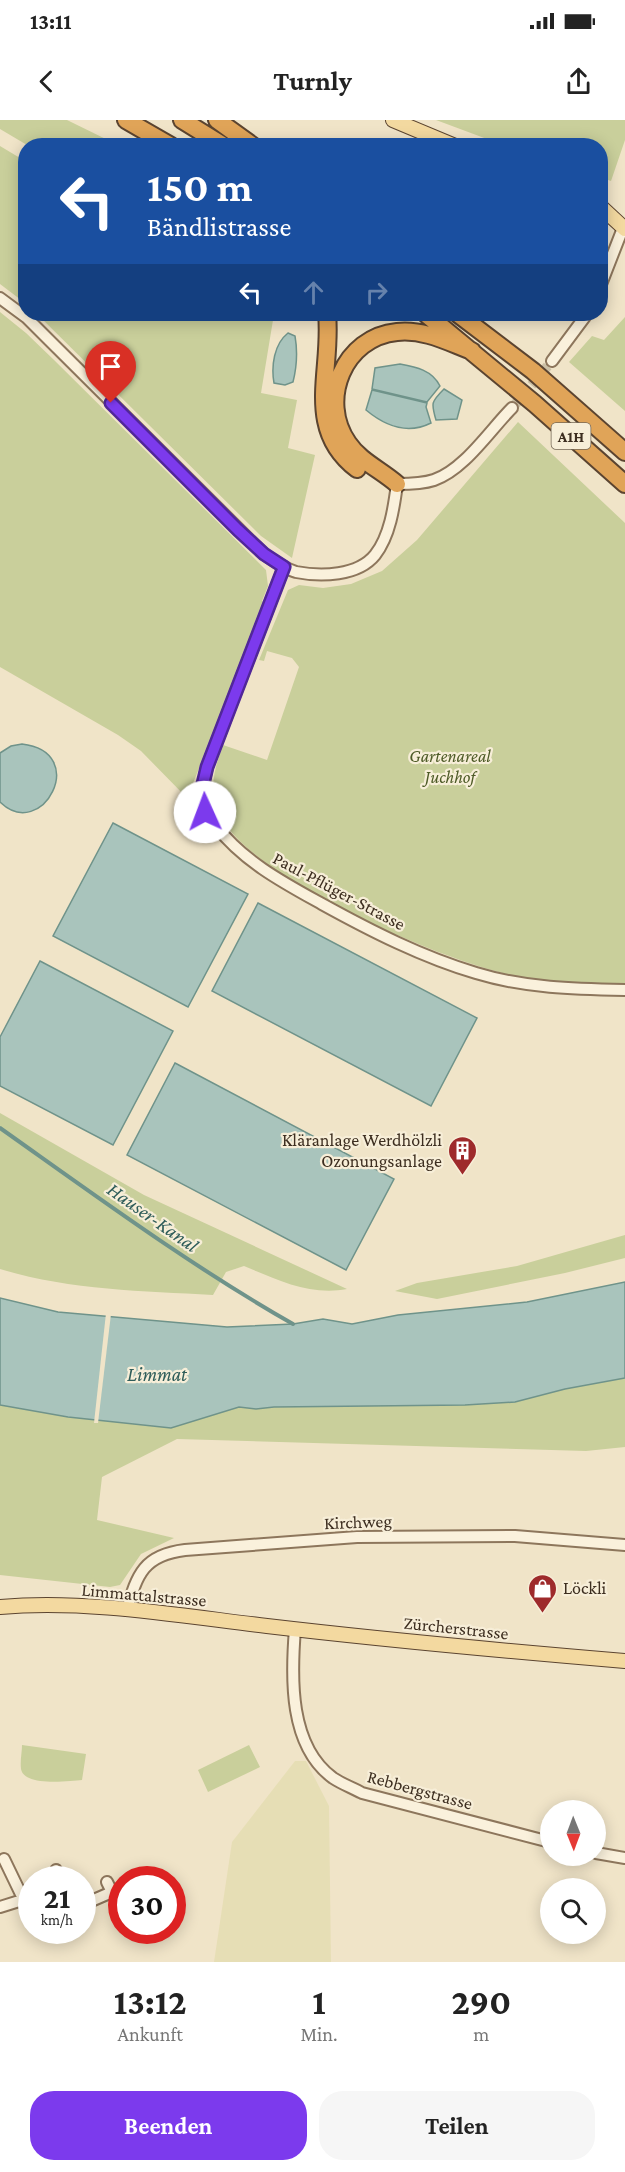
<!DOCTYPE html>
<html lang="de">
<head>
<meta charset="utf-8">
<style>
	:root { --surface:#fff; --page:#f6f6f6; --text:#222; --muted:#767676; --accent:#7c3aed }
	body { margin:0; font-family:"Crimson Pro",serif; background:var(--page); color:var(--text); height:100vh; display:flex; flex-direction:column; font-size:22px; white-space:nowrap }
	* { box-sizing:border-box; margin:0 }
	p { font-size:20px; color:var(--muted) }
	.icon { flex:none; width:33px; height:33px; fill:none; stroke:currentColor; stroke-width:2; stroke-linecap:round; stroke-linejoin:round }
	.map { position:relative; height:1842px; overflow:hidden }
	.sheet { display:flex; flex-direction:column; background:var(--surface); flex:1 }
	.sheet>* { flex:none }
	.top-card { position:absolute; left:18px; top:18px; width:590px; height:183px; border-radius:24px; box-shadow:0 3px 15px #0003; background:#1a4fa0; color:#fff; overflow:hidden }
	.needle { width:39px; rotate:179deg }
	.fabs { position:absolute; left:540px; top:1680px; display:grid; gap:12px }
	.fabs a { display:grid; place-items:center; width:66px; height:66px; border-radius:50%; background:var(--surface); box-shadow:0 3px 15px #0003; font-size:30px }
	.speed { position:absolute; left:18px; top:1746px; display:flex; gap:12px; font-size:30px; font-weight:700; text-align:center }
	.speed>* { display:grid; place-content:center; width:78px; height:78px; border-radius:50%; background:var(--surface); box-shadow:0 3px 15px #0003; line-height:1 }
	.speed small { font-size:15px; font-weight:400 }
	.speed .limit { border:9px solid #d22; background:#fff; color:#111 }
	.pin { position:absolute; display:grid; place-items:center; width:51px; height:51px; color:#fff; margin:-62px -26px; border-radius:50% 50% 50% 0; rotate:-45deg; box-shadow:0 0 6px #0007 }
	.pin .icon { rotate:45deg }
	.me { position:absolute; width:66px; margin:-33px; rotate:358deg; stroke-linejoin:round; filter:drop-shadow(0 0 4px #0008) }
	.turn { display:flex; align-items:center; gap:21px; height:126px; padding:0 30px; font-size:27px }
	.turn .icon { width:78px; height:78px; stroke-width:2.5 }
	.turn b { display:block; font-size:42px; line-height:51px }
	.lanes { display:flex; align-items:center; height:57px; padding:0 30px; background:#0003; justify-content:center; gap:30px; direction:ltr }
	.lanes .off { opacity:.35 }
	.eta { display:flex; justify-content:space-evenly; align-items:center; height:102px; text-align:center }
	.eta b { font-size:36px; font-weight:700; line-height:42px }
	.primary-button { display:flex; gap:12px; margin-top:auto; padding:12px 30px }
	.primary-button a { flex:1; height:69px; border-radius:24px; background:var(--accent); color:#fff; font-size:24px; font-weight:700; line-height:69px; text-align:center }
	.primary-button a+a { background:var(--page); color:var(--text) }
	.status { display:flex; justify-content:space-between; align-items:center; height:42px; padding:0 30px; background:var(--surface); direction:ltr }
	.status svg { height:16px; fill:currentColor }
	header { display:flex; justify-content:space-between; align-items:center; height:78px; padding:0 30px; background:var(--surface); font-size:27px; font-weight:700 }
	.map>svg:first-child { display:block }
</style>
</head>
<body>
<div class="status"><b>13:11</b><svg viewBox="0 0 49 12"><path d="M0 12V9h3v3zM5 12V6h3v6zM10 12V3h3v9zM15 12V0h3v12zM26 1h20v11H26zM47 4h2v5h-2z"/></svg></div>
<header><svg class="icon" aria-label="back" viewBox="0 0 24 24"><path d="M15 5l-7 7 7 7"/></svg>Turnly<svg class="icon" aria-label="share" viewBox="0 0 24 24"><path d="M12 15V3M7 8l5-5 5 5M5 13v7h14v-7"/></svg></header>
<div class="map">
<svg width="625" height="1842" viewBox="0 0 625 1842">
	<rect width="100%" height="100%" fill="#f0e4c8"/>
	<path fill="#e6deb5" d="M295 1641H306L329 1686 331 1842H214L232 1722Z"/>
	<path fill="#c9cf9b" d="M0 0H67L118 25H27L0 9Z
		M436 0H625V20L611 61 600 57V26L503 25Z
		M0 26 25 41V183L0 164Z
		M0 192 26 213 53 239 266 450 268 466 262 481 266 483 187 678 141 631 118 615 0 547Z
		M37 194H274L261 273 297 280 288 328 315 335 292 438 261 416Z
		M625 197V291L569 242 592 216 604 220Z
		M518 302 625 403V863C588 863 552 863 516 856 447 843 250 759 220 695 208 671 214 649 223 625L267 640 299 547 292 538 267 531 264 541 259 540 288 470 299 465 323 468 351 464 382 451 417 420Z
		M0 993 144 1075 347 1169C310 1176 278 1160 244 1146L226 1152 213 1175C142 1171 69 1170 0 1149Z
		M625 1115V1138L565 1153 437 1179 395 1171 417 1163 517 1146Z
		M625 1258V1327L586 1331 177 1319 102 1357 97 1400 174 1418 141 1434 120 1465 110 1467 0 1455V1285L68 1297 171 1308 239 1287 256 1289 274 1287 515 1282 565 1269Z
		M22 1625 86 1634 82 1660C69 1661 24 1667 21 1649 20 1641 22 1632 22 1625Z
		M249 1625 260 1647 208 1672 198 1650Z"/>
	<path fill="#a9c4bc" stroke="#6f938a" stroke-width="1.5" d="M288 213 295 216C298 233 297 246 293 262L285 265 274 263C271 246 274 224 288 213Z
		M400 244C416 247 432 250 440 266L427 282 372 269 375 248Z
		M444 269 462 280 457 299 436 300C431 283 431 282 444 269Z
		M372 270 427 283 426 287 431 303C407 315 384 305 366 290Z
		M22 624C91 632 42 723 0 682V633L11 626Z
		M113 703 248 774 188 887 53 816Z
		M258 783 477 898 431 986 212 871Z
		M40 841 173 911 113 1025 0 966V917Z
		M175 943 394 1059 346 1150 127 1035Z
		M625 1162V1258L565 1269 515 1282 465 1285 274 1287 256 1289 239 1287 171 1308 68 1297 0 1285V1178L58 1192 227 1207 293 1204 323 1199 352 1204 398 1195 527 1182Z"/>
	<path fill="#f0e4c8" d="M106 1193 111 1194 98 1303H94Z"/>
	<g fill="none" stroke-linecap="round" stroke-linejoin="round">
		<path stroke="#6f938a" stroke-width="4" d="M0 1008C96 1076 191 1146 293 1204"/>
		<path stroke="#ccc0a6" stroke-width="10" stroke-dasharray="10 5" stroke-linecap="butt" d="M512 288 552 241"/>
		<defs>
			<path id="minor" d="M600 167 623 108
				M0 178 27 198 48 219 264 434C274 441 285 449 296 452 321 457 358 456 375 435 390 416 394 387 397 364 409 364 422 364 434 360 464 350 490 310 512 288
				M552 241 587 194
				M284 447 207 647C204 661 199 678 205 692 207 697 213 702 216 706 244 742 284 763 322 784 371 811 422 837 476 853 525 868 574 869 625 870
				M127 1490C137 1454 144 1435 185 1430L357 1417 515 1416 625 1425
				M295 1509C291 1558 289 1626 333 1658 342 1664 353 1668 362 1673L550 1722
				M596 1733 625 1738
				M4 1739 32 1797
				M56 1750 61 1760
				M82 1785 112 1772 107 1762
				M0 1787 32 1777"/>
			<path id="major" d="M393 0 455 26
				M600 86 625 109
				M0 1487C85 1479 182 1496 267 1506 386 1520 506 1531 625 1541"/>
			<path id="highway" d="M126 0 171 26
				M182 0 224 26
				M217 0 253 26
				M327 194C333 250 303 308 357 349
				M426 194 535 284 625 364
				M458 194 533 251 625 332
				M397 364C381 350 360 341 348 323 318 280 344 217 397 212 424 209 448 222 472 231"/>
		</defs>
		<use href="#minor" stroke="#8d765c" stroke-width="14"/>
		<use href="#major" stroke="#5b4430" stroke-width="16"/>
		<use href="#highway" stroke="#5b4430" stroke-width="20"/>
		<use href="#minor" stroke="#faf1dc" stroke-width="10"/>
		<use href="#major" stroke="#f3d9a0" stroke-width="14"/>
		<use href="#highway" stroke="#e0a458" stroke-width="16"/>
	</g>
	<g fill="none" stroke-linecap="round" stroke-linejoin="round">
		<defs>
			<path id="route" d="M111 283 238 410 264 434 284 447 207 647 202 668 205 692"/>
		</defs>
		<use href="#route" stroke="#51269a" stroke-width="15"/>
		<use href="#route" stroke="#7c3aed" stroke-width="10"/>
	</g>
	<defs>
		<symbol id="building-pin" viewBox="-11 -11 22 30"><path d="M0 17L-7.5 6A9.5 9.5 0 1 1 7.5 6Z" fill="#9e2a2b" stroke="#f7eed8"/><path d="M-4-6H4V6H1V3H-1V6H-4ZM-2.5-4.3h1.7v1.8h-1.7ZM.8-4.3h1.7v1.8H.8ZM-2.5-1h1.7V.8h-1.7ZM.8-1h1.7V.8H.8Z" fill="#fff"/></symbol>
		<symbol id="shop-pin" viewBox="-11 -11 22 30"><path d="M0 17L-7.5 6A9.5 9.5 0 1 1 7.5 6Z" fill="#9e2a2b" stroke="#f7eed8"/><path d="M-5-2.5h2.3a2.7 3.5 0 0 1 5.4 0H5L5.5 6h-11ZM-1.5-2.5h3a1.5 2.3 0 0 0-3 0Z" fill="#fff"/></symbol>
	</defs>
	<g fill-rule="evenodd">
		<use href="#building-pin" x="446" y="1014" width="33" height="45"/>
		<use href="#shop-pin" x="526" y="1452" width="33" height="45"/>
	</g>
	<g text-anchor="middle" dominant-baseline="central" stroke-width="4.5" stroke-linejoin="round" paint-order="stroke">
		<rect fill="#f7eed8" stroke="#756857" stroke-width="1.5" x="551.5" y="303" width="39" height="26" rx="4.5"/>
		<g font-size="16" font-weight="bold" fill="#3d2e20">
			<text x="571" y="316">A1H</text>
		</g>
		<g font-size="18" font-style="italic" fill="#4d5a26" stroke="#f7eed8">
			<text x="450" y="636">Gartenareal<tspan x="450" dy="21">Juchhof</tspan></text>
		</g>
		<g font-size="18" fill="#3d2e20" stroke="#f7eed8">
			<text transform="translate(339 771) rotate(28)">Paul-Pflüger-Strasse</text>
			<text transform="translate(358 1402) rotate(-2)">Kirchweg</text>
			<text transform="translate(144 1475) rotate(5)">Limmattalstrasse</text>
			<text transform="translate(456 1508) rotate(6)">Zürcherstrasse</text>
			<text transform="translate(420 1670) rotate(15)">Rebbergstrasse</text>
		</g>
		<g font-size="18" fill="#3d2e20" stroke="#f7eed8" text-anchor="end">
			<text x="442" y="1020">Kläranlage Werdhölzli<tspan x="442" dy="21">Ozonungsanlage</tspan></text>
			<text x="563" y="1468" text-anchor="start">Löckli</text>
		</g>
		<g font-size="20" font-style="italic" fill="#2f5d5a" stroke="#f7eed8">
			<text transform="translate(153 1097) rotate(35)">Hauser-Kanal</text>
			<text x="157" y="1254">Limmat</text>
		</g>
	</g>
</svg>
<div class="fabs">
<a><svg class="needle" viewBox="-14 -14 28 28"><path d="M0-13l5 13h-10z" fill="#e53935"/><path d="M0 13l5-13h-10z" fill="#767676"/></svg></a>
<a><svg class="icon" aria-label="search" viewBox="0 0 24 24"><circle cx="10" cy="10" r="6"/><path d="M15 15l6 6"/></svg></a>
</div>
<div class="speed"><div>21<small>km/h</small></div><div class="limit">30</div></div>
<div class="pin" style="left:111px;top:283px;background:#d93025"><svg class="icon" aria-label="arrive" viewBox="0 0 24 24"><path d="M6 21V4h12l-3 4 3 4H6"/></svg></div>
<svg class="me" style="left:205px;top:692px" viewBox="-20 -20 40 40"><circle r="19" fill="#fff"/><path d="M0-13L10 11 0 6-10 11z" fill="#7c3aed"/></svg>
<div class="top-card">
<div class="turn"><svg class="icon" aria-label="left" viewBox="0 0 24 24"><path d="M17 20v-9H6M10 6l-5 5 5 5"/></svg><div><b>150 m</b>Bändlistrasse</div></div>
<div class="lanes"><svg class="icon" aria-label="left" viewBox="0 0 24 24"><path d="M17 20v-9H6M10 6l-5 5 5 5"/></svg><svg class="icon off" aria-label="ahead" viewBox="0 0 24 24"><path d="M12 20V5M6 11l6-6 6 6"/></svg><svg class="icon off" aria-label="right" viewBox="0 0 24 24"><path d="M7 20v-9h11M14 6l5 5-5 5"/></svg></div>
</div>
</div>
<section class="sheet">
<div class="eta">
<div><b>13:12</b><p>Ankunft</p></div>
<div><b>1</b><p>Min.</p></div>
<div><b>290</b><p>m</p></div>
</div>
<div class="primary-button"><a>Beenden</a><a>Teilen</a></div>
</section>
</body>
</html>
